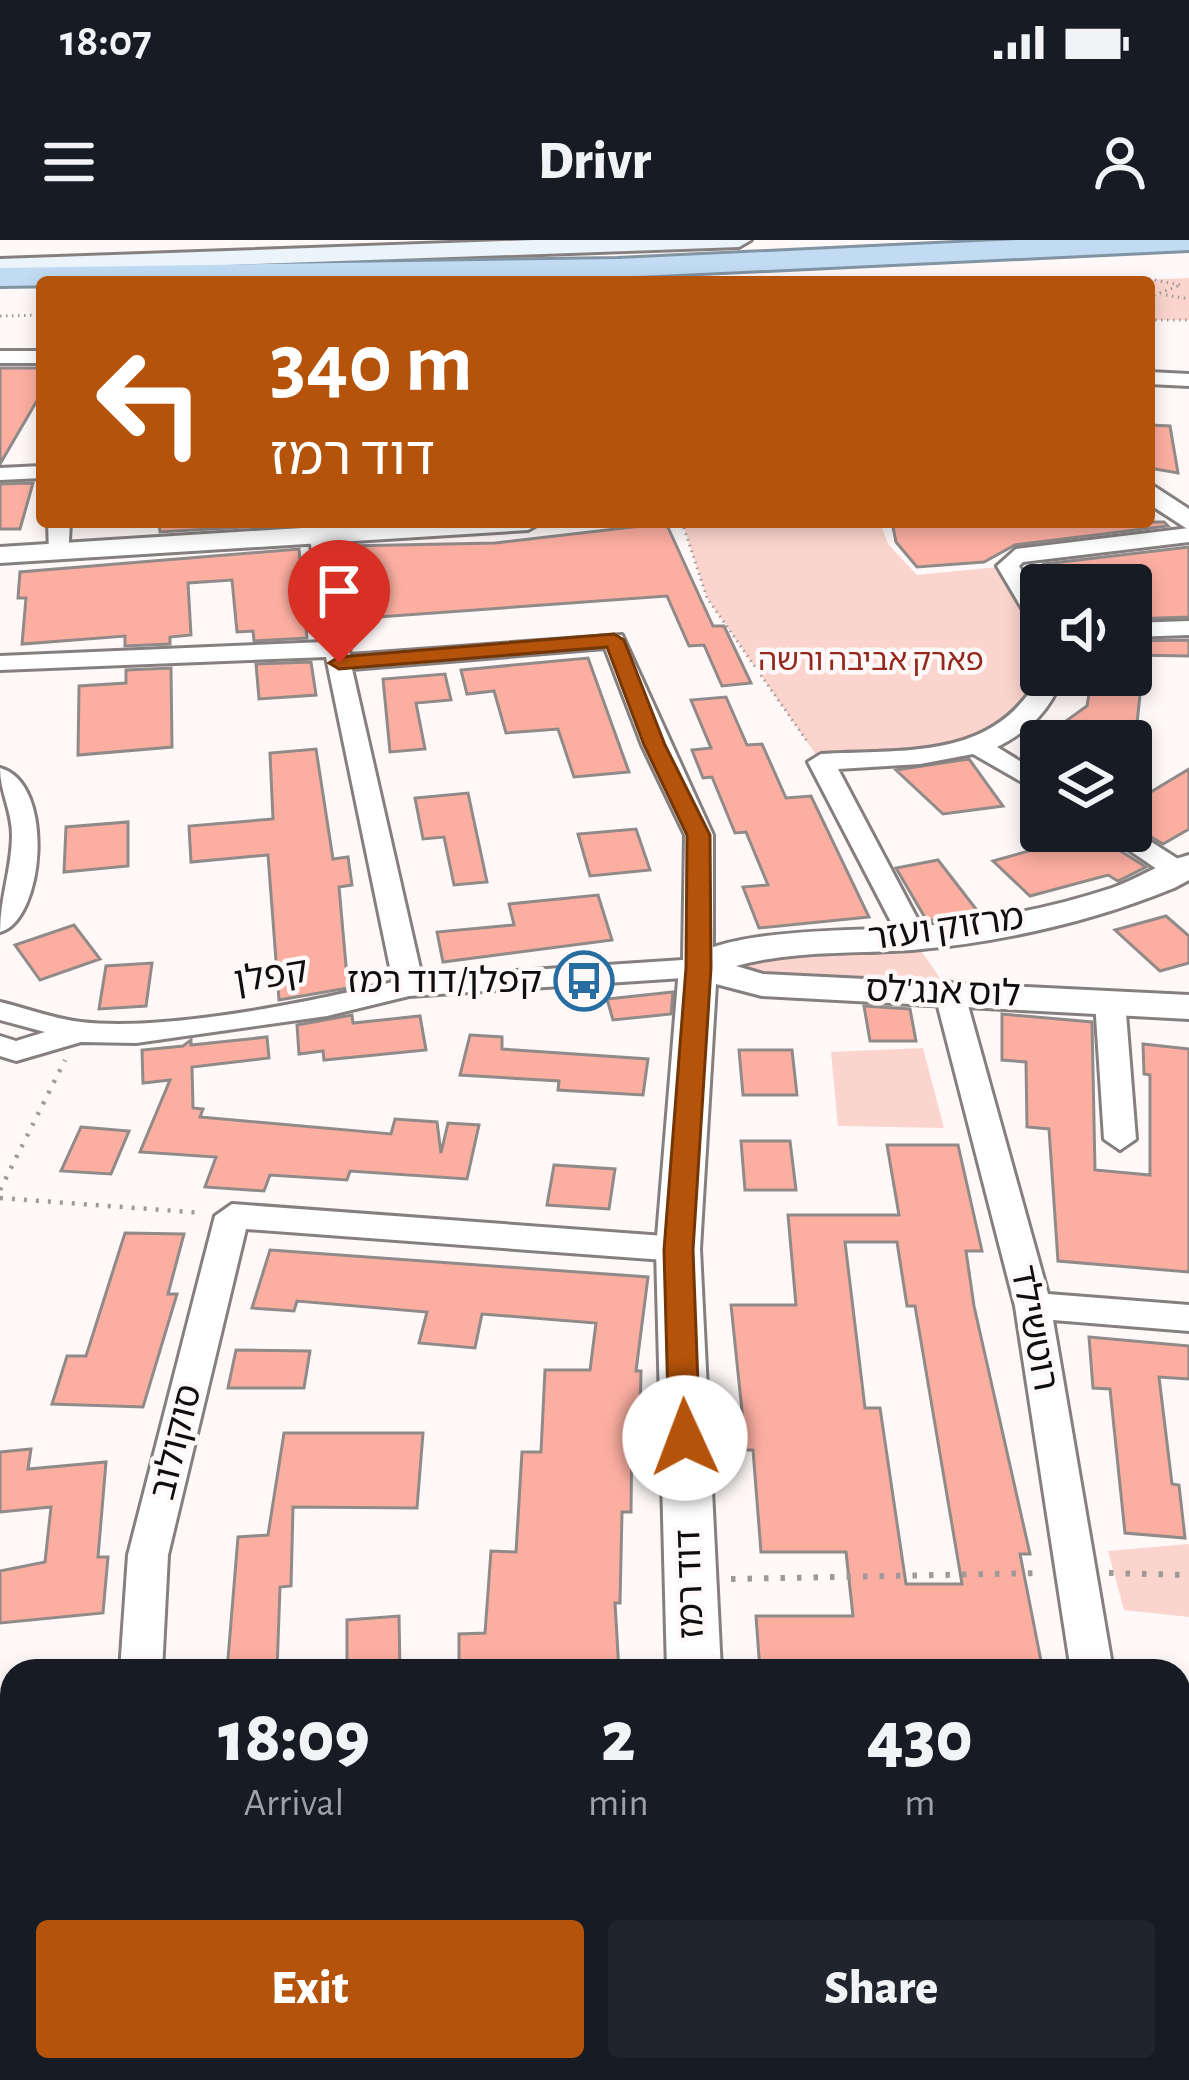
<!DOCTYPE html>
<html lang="en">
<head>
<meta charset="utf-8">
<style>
	:root { --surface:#171b24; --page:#20242c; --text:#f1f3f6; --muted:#9ea1a6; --accent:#b45309 }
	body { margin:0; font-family:"Alegreya Sans","Noto Sans Hebrew",sans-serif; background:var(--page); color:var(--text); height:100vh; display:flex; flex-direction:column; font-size:45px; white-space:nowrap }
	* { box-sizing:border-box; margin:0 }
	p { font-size:39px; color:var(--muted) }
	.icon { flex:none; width:66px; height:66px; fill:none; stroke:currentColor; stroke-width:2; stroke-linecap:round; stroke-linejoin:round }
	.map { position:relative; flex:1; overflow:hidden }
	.drawer { position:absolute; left:0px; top:1419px; width:1191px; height:423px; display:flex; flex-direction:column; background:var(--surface); border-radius:36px 36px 0 0; box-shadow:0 6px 18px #0003 }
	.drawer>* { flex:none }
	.guide { position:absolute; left:36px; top:36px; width:1119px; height:252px; border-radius:12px; box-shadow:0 6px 18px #0003; background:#b45309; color:#fff; overflow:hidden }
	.fabs { position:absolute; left:1020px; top:324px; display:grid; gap:24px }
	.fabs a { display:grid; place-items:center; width:132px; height:132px; border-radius:12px; background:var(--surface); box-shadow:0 6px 18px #0003; font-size:60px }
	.pin { position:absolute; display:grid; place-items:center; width:102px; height:102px; color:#fff; margin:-123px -51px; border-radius:50% 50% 50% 0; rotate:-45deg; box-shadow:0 0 12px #0007 }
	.pin .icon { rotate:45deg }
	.me { position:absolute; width:132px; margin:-66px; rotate:358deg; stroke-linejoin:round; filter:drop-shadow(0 0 9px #0008) }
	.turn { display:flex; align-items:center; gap:42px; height:252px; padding:0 36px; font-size:54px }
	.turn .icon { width:156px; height:156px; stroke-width:2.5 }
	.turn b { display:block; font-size:84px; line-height:102px }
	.eta { display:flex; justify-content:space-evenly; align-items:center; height:204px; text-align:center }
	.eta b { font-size:72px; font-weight:800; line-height:84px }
	.button { display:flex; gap:24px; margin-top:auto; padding:24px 36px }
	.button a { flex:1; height:138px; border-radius:12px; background:var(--accent); color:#fff; font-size:48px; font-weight:800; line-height:138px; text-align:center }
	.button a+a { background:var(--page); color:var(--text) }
	.status { display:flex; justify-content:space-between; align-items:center; height:84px; padding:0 60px; background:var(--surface); direction:ltr }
	.status svg { height:33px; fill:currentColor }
	header { display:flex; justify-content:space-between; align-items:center; height:156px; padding:0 36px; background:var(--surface); font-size:54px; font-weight:800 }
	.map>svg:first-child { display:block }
</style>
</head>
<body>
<div class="status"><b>18:07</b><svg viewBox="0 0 49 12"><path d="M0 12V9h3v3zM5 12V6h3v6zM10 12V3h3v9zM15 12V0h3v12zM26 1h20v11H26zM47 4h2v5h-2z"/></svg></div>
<header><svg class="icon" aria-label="menu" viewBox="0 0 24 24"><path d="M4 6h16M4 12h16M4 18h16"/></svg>Drivr<svg class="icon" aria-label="person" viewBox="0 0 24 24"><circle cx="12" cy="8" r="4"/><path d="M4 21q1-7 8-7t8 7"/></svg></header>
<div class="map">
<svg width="1189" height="1840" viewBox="0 0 1189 1840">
	<rect width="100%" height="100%" fill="#fef9f8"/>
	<path fill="#fbd5cd" d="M1189 38V80H1149V42H1089Z
		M682 282H880L888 304 917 335 1008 326 1041 382V435H1052L978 506 821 522 707 358Z
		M913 699 949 751 730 738 728 714Z
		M923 808 944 888 838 886 831 812Z
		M1189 1304V1377L1124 1370 1108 1311Z
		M190 1830H692L693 1840H191Z"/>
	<path fill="#fcafa1" stroke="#908a89" stroke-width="3" fill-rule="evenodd" d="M0 128H42V152L0 224Z
		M1149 185 1170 186 1178 233 1149 228Z
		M33 243 20 289H0V244Z
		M159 282H295V284L160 292Z
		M892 282H1164L1168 286 1015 305 984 322 917 327 896 302Z
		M666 283 713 386H724L751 443 722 446 704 405 689 406 667 356 365 378 357 334H351L348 306 495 303Z
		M1189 307V377L1131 379V345H1057L1044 324Z
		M299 309 307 398 254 401 253 391 237 392 232 340 188 343 191 395 170 397V404L125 406V396L22 404 26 358H18L20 332Z
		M1189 400V416L1131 415V401Z
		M588 418 629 532 574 537 558 489 506 493 494 451 467 454 461 430Z
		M311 422 316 455 259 459 256 424Z
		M171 428 172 507 78 515 79 446 126 443V430Z
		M445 434 451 460 416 463 425 509 390 512 383 439Z
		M1092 435H1142L1137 484 1114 501H1078L1052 491 1087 466Z
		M726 457 747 505 762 504 786 558 811 556 869 677 759 688 743 647 768 645 746 592 735 593 712 537 703 538 692 510 711 508 691 460Z
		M316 509 333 619 348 617 352 645 339 647 348 748 279 760 268 615 191 622 189 586 273 579 270 513Z
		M969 519 1003 566 943 574 896 530Z
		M1189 529V589L1163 604 1131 585V544L1149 553Z
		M468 553 487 642 454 645 444 597 423 599 415 558Z
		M128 582V626L64 632 66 587Z
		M636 589 650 630 590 636 578 594Z
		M1037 591H1089L1146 627 1118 641 1108 635 1030 656 993 621 1057 603Z
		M938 620 952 638 979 673 927 681 896 628Z
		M598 655 612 700 443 722 437 692 514 685 509 664Z
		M1166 676 1189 696V723L1160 731 1115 690Z
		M74 685 100 719 40 740 15 705Z
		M152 723 146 766 99 769 106 726Z
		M673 752 671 774 613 780 607 759Z
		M864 766 910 769 916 801H870Z
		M1002 774 1092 782 1095 930 1150 935V835L1144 834 1143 804 1189 809V1032L1058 1021 1049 889 1027 887 1026 822 1002 820Z
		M352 775 353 783 420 776 426 810 324 820 323 811 299 814 297 785Z
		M470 795 502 797V809L648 819 643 855 558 850 559 841 460 835Z
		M267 797 269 818 192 827 193 868 203 869 200 877 391 894 395 879 437 882 441 913 448 883 479 885 467 939 350 931 347 940 270 935 264 951 205 947 216 917 140 912 170 840 143 843 142 810 183 806 191 800V805Z
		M739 810H792L797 855H743Z
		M81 887 129 891 111 934 61 931Z
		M741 901H790L796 950H745Z
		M887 905H958L982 1011H966L974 1066 1030 1314H1020L1043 1431H760L756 1376H853L846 1312H761L753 1210H746L731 1065H796L788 975H899ZM845 1002H897L907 1066H915L962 1344H906L880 1168H865Z
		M554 925 615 929 609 969 547 965Z
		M125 993 184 994 168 1054H177L143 1167 52 1164 67 1116H86Z
		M270 1010 648 1037 636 1131H641L640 1184H632L631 1272H622L620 1363H615L619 1431H459V1394L485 1393 491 1311 516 1312 522 1212H541L545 1130H590L596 1083 482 1074 475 1108 419 1103 427 1072 297 1061 294 1071 252 1068Z
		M1089 1097 1189 1106V1139L1159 1137 1172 1244 1179 1245 1185 1298 1125 1293 1110 1149 1093 1148Z
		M236 1110 310 1111 304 1148H228Z
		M284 1193H423L417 1268 293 1267 291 1346 280 1347 277 1431H227L238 1297 268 1295Z
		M31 1209 28 1229 106 1222 98 1317H108L103 1373 0 1383V1331L45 1322 51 1267 0 1272V1212Z
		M399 1376 400 1431H347V1380Z"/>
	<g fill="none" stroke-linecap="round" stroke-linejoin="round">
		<defs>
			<path id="minor" d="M0 111H42V123H0Z
				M1149 132 1189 134V146L1149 144Z
				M42 226V238L0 240V228Z
				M48 282H70L68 318 49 313Z
				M308 282H330L350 415 622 395 713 595V728L698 737 409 756 327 776 136 803 81 802 16 821 0 816V796L16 801 45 792 0 780V762C26 768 54 779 81 782 164 792 310 762 393 742L326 417 0 430V416L324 402ZM605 408 642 505 685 595 683 720 422 737 352 429Z
				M1189 288V302L1023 322 1019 326 1041 363V389L1033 387 997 326 1016 309Z
				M1189 381V395L1131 397V383Z
				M1041 433 1064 435C1049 471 1032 489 997 507L1041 534V553L973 514 920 524 838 529 928 699 913 708 903 705 808 522 821 514C906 509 997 521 1041 433Z
				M0 528C56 543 44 681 0 692 0 657 12 628 12 595 12 571 0 552 0 528Z
				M1131 589 1189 626V638H1170L1101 591Z
				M949 742 964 751 1048 1054 1189 1065V1091L1053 1080 1113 1431H1071L1015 1066 934 751Z
				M1110 752 1125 761 1136 899 1120 910 1104 899 1095 761Z
				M232 964 678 997 695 1009 678 1021 246 989 168 1315 162 1431H120L128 1315 215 976Z
				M1189 1730V1776L1179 1778V1732Z
				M1179 1811 1189 1840H1143L1140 1830H1179Z
				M123 1830H173L174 1840H124Z"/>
			<path id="tertiary" d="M1149 243 1189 269V290L1149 264Z
				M396 282H542L528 290 0 323V307Z
				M1189 615V640L1174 648C1091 682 1001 702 912 710 853 714 793 710 736 726L763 734 1189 755V779L762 756 716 744 700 1009 721 1431H667L656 1009 679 728C705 691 832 691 875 689 955 686 1036 673 1112 648 1138 639 1162 622 1189 615Z
				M691 1830H753L755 1840H691Z"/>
			<path id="secondary" d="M534 0H751L739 7 0 33V19Z"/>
			<path id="motorway" d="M1019 0H1189V10L617 37 0 46V28L617 19Z"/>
		</defs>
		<use href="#minor" stroke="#85807f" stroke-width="6"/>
		<use href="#tertiary" stroke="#85807f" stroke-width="6"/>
		<use href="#secondary" stroke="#85807f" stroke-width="6"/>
		<use href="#motorway" stroke="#8293a2" stroke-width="6"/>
		<path stroke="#9e9a9a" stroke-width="3" stroke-dasharray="1.5 4.5" stroke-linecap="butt" d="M1065 42 1149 39 1181 45 1149 57
			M1166 55 1189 59
			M0 76 42 75
			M1149 80H1189
			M682 282 707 358 809 504"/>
		<path stroke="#9e9a9a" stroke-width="4.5" stroke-dasharray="3 9" stroke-linecap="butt" d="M0 950 65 820
			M0 958 203 973"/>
		<path stroke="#9e9a9a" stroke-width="6" stroke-dasharray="4.5 12" stroke-linecap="butt" d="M1109 1333 1189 1335
			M731 1339 1043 1333
			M332 1830V1840
			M590 1830 592 1840
			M633 1840 676 1838"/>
		<use href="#minor" fill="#fff" fill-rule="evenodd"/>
		<use href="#tertiary" fill="#fff" fill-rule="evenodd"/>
		<use href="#secondary" fill="#ecf4fb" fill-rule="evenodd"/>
		<use href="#motorway" fill="#c0dbf2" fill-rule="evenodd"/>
	</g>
	<path fill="#b45309" stroke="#753606" stroke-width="3" d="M614 394 624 400 665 505 710 595 711 728 693 1010 700 1198 685 1210 669 1198 664 1010 686 728 687 595 644 505 607 407 339 429 329 423 339 417Z"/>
	<defs>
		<symbol id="bus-ring" viewBox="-11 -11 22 22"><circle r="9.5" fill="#fef9f8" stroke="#266ea2" stroke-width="1.5"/><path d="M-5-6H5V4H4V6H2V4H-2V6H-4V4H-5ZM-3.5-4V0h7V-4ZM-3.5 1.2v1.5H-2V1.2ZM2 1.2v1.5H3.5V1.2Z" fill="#266ea2"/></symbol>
	</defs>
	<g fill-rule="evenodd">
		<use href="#bus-ring" x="551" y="708" width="66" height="66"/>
	</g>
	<g text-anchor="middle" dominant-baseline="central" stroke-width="9" stroke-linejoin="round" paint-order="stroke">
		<g font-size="30" fill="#95281c" stroke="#fef9f8">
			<text x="871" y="421">פארק אביבה ורשה</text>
		</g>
		<g font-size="36" fill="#0f0d0d" stroke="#fef9f8">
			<text transform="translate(946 688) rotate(-8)">מרזוק ועזר</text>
			<text transform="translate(271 736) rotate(-9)">קפלן</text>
			<text transform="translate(943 752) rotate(2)">לוס אנג'לס</text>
			<text transform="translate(1034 1088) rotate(79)">רוטשילד</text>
			<text transform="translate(176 1202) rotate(-76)">סוקולוב</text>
			<text transform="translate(690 1344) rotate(-92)">דוד רמז</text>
		</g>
		<g font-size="36" fill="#0f0d0d" stroke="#fef9f8" text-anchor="end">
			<text x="542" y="741">קפלן/דוד רמז</text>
		</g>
	</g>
</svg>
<div class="fabs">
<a><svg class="icon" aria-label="sound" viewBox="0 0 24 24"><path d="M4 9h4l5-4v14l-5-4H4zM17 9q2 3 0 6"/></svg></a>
<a><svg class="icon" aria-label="layers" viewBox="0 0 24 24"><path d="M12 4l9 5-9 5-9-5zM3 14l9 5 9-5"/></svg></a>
</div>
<div class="pin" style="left:339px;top:423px;background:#d93025"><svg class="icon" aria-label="arrive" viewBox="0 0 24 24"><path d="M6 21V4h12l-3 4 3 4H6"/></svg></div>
<svg class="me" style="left:685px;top:1198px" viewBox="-20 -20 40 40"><circle r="19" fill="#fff"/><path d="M0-13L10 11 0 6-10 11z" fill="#b45309"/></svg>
<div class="guide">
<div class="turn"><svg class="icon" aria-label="left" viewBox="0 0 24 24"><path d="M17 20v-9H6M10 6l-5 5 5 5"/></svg><div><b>340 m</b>דוד רמז</div></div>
</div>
<section class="drawer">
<div class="eta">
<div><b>18:09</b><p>Arrival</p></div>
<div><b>2</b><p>min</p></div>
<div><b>430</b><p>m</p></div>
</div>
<div class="button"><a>Exit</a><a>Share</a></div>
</section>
</div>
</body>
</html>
